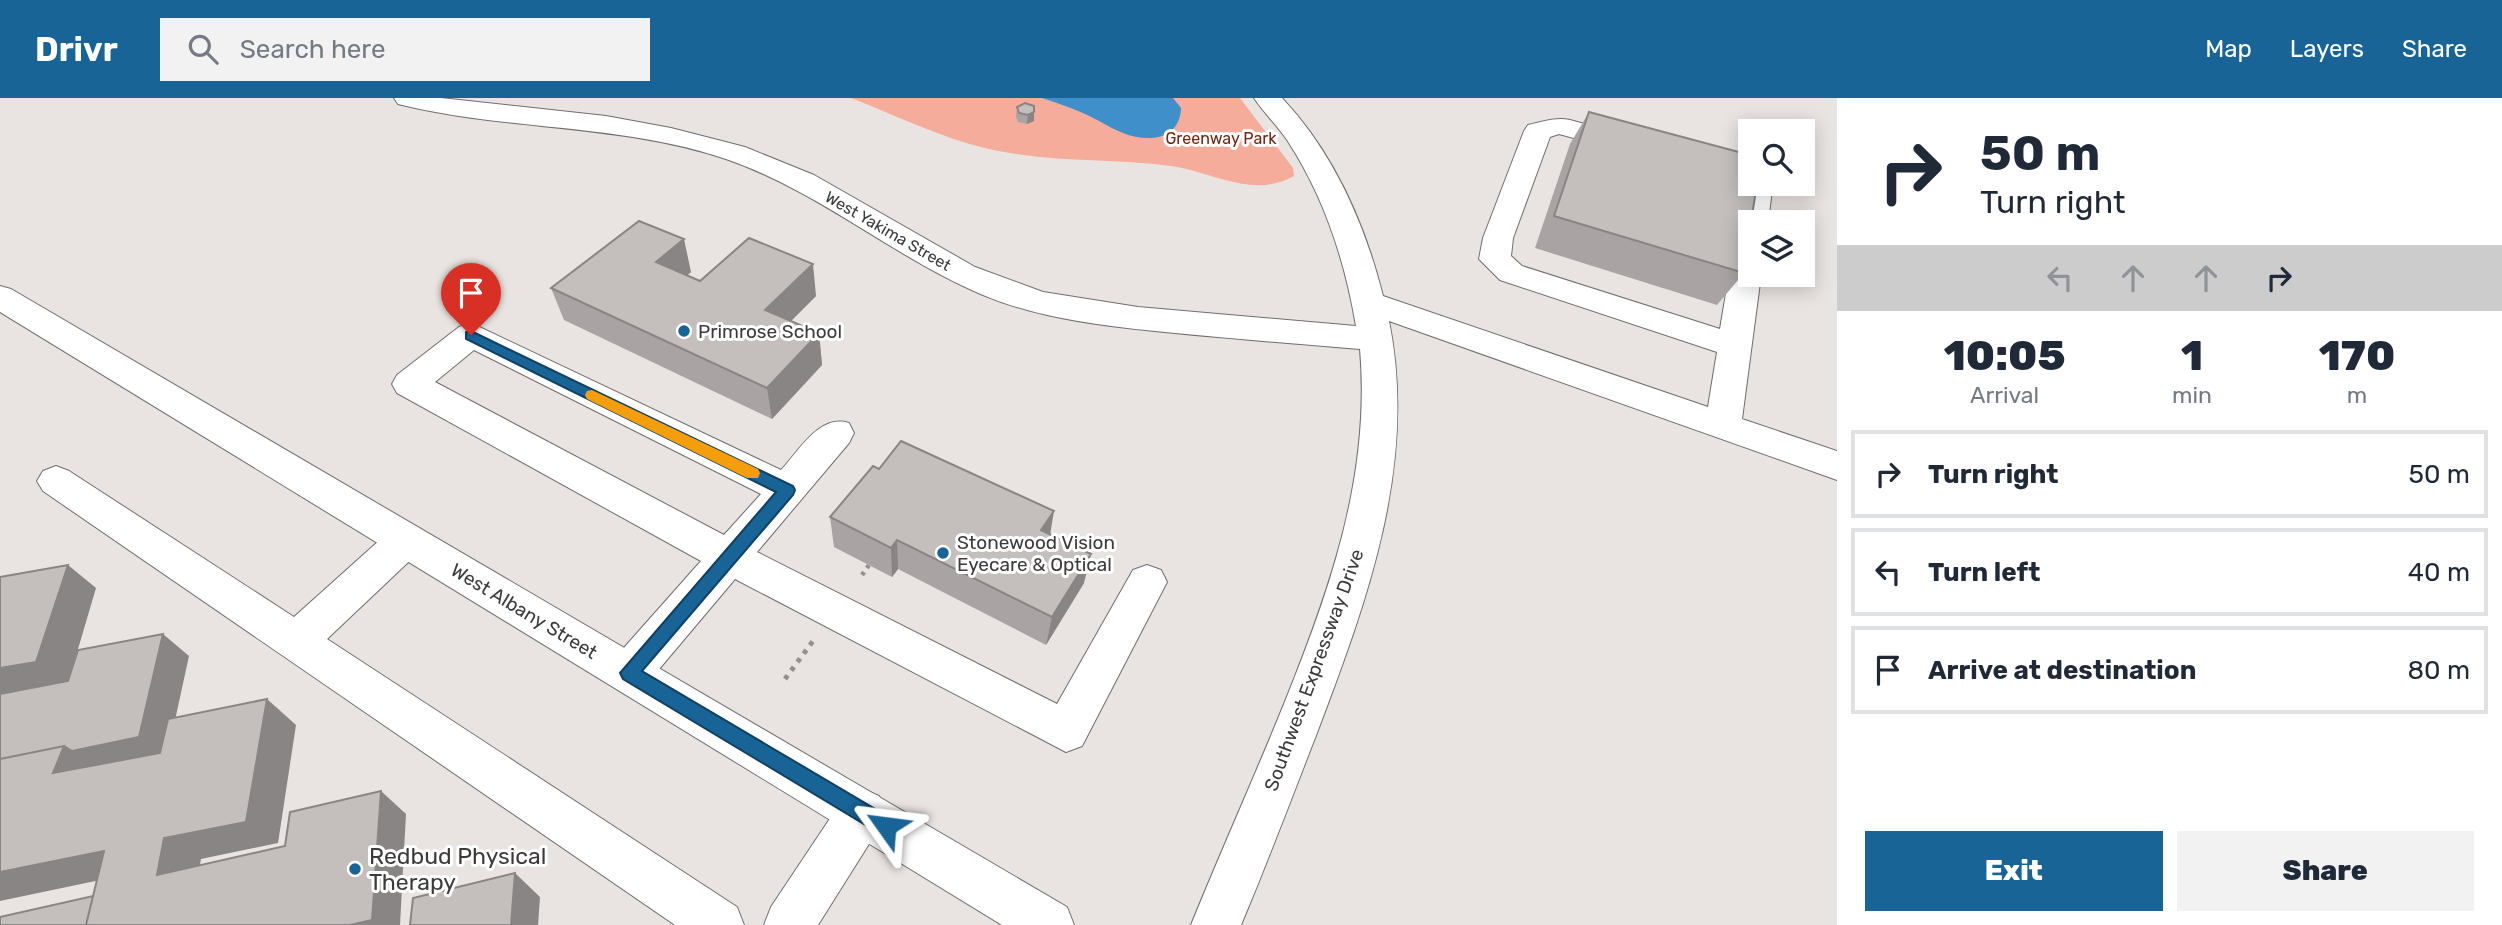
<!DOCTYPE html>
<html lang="en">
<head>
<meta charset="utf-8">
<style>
	:root { --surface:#fff; --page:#f2f2f3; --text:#1f2937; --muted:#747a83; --line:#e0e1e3; --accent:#186497 }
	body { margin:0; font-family:Rubik,sans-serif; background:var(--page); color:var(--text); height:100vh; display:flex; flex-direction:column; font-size:26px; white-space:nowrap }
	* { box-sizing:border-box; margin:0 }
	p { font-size:23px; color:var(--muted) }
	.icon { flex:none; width:38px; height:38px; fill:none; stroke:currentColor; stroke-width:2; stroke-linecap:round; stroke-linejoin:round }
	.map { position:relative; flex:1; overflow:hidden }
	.side { display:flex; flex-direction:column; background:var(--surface); width:665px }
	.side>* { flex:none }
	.top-card { background:#fff; color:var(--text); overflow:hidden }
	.controls { position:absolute; left:1738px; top:21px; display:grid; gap:14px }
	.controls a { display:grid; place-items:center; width:77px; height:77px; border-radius:0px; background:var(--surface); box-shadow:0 4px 18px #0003; font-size:35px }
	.pin { position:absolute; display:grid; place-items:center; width:60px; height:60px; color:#fff; margin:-72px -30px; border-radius:50% 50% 50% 0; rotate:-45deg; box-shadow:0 0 7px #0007 }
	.pin .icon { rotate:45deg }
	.me { position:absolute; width:77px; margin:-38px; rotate:301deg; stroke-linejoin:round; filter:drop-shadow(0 0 5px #0008) }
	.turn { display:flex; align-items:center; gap:24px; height:147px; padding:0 28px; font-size:32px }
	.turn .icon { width:91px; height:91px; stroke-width:2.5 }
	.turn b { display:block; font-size:49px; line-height:60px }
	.lanes { display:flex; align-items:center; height:66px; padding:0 28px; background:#0003; justify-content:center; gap:35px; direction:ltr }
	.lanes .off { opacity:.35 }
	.eta { display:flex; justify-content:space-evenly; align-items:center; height:119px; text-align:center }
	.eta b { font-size:42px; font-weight:800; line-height:49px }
	.action { display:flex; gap:14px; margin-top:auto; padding:14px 28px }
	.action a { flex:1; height:80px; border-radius:0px; background:var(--accent); color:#fff; font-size:28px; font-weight:800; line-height:80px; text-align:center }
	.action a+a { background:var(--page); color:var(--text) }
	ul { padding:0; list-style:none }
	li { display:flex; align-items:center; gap:21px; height:88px; margin:0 14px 10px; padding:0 14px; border:4px solid var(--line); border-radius:0px }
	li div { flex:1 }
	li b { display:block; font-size:26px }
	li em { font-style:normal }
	header { display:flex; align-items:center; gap:42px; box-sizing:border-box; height:98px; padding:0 35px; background:var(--accent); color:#fff }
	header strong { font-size:33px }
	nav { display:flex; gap:38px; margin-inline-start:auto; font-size:24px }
	.search { width:490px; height:63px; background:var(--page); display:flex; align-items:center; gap:18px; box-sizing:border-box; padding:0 24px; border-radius:0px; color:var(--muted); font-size:26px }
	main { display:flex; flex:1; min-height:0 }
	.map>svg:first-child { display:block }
</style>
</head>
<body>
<header>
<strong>Drivr</strong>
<div class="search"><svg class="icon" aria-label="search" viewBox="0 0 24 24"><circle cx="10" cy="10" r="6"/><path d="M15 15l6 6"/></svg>Search here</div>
<nav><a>Map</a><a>Layers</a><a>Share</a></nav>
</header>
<main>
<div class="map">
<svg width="1837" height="827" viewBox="0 0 1837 827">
	<rect width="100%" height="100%" fill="#e9e3e1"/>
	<path fill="#f6ac9a" d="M851 0H1240L1293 70 1294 78C1253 101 1213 74 1171 68 1109 60 1046 65 985 50 939 39 895 17 851 0Z"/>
	<path fill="#3f8fcb" d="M1042 0H1173L1181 10C1180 42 1148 45 1123 35 1108 29 1094 19 1078 13 1067 8 1054 4 1042 0Z"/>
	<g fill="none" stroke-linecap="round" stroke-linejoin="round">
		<defs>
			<path id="minor" d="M394 0H441L606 18 671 30 745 49 814 77 975 169 1043 194 1138 209 1356 228C1345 163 1324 98 1287 42 1277 27 1264 15 1254 0H1282C1333 54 1365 126 1383 198L1708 309 1717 254 1500 182 1479 161 1483 140 1524 33 1528 27C1542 24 1556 19 1570 22L1639 41 1643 47 1639 53 1629 55 1559 36 1550 39 1513 140 1511 158 1522 168 1720 231 1735 142 1739 135 1749 132 1742 131 1738 124 1742 94 1736 86 1741 80 1750 78V86H1767L1772 92 1768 124H1750V177H1761L1742 321 1837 353V382L1389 223C1418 366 1367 503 1317 635 1292 699 1268 763 1241 827H1191C1221 753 1254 680 1284 606 1330 492 1371 377 1360 251 1298 246 1236 241 1175 235 1111 229 1043 222 983 197 893 159 819 93 726 61 619 25 506 33 398 6Z
				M471 225 781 372C800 352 819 316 849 325L854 335 849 345 757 454 1057 606 1133 472 1147 467 1161 472 1167 484 1082 648 1066 654 735 481 644 589 629 594 614 589 607 575 614 561 701 463 397 295 392 286 397 277 459 229ZM474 252 761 396 724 437 435 284Z
				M56 368 69 373 294 519 391 432 405 427 419 432 425 443 419 454 327 541 737 809 744 827H675L43 393 37 383 43 373Z
				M862 691 879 698 886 714 879 730 818 827H764L771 809 845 698Z"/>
			<path id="major" d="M0 188 11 191 1067 809 1074 827H1002L0 214Z"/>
		</defs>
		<use href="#minor" stroke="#736d6c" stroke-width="2"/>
		<use href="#major" stroke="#736d6c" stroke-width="2"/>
		<path stroke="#94908e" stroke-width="4.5" stroke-dasharray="3.5 5" stroke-linecap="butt" d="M862 477 869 467"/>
		<path stroke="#94908e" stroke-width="5" stroke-dasharray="4.5 6" stroke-linecap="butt" d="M785 581 813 543"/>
		<use href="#minor" fill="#fff" fill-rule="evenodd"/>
		<use href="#major" fill="#fff" fill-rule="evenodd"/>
	</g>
	<path fill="#a9a3a3" d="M1017 9 1034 14V23L1027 26 1018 24 1016 19Z
		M1589 14 1744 175 1717 207 1535 150 1570 46Z
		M691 174 687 177 700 183 816 198 791 223 819 235 822 267 772 321 564 222 551 190Z
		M879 371 1050 436 1084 485 1046 547 898 471 892 479 834 449 830 419Z"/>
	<path fill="#898584" d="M1034 14V23L1027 26 1028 17Z
		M684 141 691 174 665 197 656 164Z
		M813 166 816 198 770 244 765 212Z
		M819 235 822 267 772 321 767 290Z
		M1054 413 1049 443 1041 432Z
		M897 442 898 471 892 479 891 450Z
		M1091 456 1084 485 1046 547 1052 519Z
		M68 467 96 490 68 585 0 621V570Z
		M163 536 189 558 167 659 0 693 64 648Z
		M267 601 296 627 278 745 201 761 195 796 157 777 164 740Z
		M381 693 406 716 400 827H350Z
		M104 753 143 773 0 803V774Z
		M515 775 540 799 538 827H511Z"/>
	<path fill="#c4bebd" stroke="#898584" stroke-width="2" d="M1025 5 1034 8V14L1028 17 1019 15 1017 9Z
		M1589 14 1750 57V86H1757L1751 124H1750V133L1744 175 1554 118Z
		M639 123 684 141 656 164 700 183 749 140 813 166 765 212 819 235 767 290 551 190Z
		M901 343 1054 413 1041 432 1091 456 1052 519 897 442 891 450 830 419 873 368 879 371Z
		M68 467 36 564 0 570V479Z
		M163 536 139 639 72 653 64 648 0 661V596L68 583 78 552Z
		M267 601 246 724 164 740 157 777 285 748 290 714 381 693 372 822 350 827H86L104 753 0 774V661L64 648 53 675 160 655 168 621Z
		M515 775 511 827H410L413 800Z
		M93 798 86 827H0V819Z"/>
	<path fill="#186497" stroke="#104162" stroke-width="2" d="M471 233 793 388 795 392 793 397 642 573 892 721 895 728 892 735 886 738 879 735 623 581 620 575 776 394 466 241V234Z"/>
	<path fill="#f59e0b" d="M592 292 758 371 760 375 758 380H747L587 301 585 297 587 293Z"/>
	<g fill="#186497" stroke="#fff" stroke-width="2.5">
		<circle cx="684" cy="233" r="7"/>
		<circle cx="943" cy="455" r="7"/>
		<circle cx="355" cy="771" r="7"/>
	</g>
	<g text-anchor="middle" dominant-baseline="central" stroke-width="6" stroke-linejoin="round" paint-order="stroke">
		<g font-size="16" fill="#762310" stroke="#fff">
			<text x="1221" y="40">Greenway Park</text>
		</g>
		<g font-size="16" fill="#3d3b3a" stroke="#fff">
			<text transform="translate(888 133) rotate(30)">West Yakima Street</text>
		</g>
		<g font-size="19" fill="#3d3b3a" stroke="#fff" text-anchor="start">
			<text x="698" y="233">Primrose School</text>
			<text x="957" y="444">Stonewood Vision<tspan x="957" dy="22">Eyecare &amp; Optical</tspan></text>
		</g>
		<g font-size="19" fill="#3d3b3a" stroke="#fff">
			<text transform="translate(524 513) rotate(31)">West Albany Street</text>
			<text transform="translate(1314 572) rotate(-70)">Southwest Expressway Drive</text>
		</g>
		<g font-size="23" fill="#3d3b3a" stroke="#fff" text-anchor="start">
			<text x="369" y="758">Redbud Physical<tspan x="369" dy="26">Therapy</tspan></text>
		</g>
	</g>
</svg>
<div class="controls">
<a><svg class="icon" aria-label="search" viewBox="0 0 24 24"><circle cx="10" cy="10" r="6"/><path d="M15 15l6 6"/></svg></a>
<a><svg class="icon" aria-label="layers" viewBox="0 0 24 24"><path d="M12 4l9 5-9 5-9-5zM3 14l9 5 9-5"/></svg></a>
</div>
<div class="pin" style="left:471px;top:237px;background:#d93025"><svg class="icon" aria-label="arrive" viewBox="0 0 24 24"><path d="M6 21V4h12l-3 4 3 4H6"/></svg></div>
<svg class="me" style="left:886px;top:728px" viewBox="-20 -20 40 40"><path d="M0-17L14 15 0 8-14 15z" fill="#186497" stroke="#fff" stroke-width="4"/></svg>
</div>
<section class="side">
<div class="top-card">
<div class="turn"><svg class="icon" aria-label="right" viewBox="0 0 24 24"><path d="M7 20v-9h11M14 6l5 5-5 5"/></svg><div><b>50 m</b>Turn right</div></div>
<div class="lanes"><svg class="icon off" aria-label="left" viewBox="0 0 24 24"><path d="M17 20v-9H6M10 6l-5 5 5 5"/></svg><svg class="icon off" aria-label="ahead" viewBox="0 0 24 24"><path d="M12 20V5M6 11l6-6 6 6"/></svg><svg class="icon off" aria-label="ahead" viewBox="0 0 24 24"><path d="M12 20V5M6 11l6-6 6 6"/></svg><svg class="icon" aria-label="right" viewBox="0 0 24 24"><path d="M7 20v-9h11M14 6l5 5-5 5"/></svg></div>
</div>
<div class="eta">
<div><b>10:05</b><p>Arrival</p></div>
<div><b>1</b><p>min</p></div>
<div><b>170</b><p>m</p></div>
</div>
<ul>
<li><svg class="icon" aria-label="right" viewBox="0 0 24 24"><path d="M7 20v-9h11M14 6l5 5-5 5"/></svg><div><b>Turn right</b></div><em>50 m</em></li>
<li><svg class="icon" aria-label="left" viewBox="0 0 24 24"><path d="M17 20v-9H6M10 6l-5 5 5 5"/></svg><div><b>Turn left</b></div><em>40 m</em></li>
<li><svg class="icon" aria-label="arrive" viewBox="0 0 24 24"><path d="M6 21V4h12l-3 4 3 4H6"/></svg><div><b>Arrive at destination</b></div><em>80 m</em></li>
</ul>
<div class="action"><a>Exit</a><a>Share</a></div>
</section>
</main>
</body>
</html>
